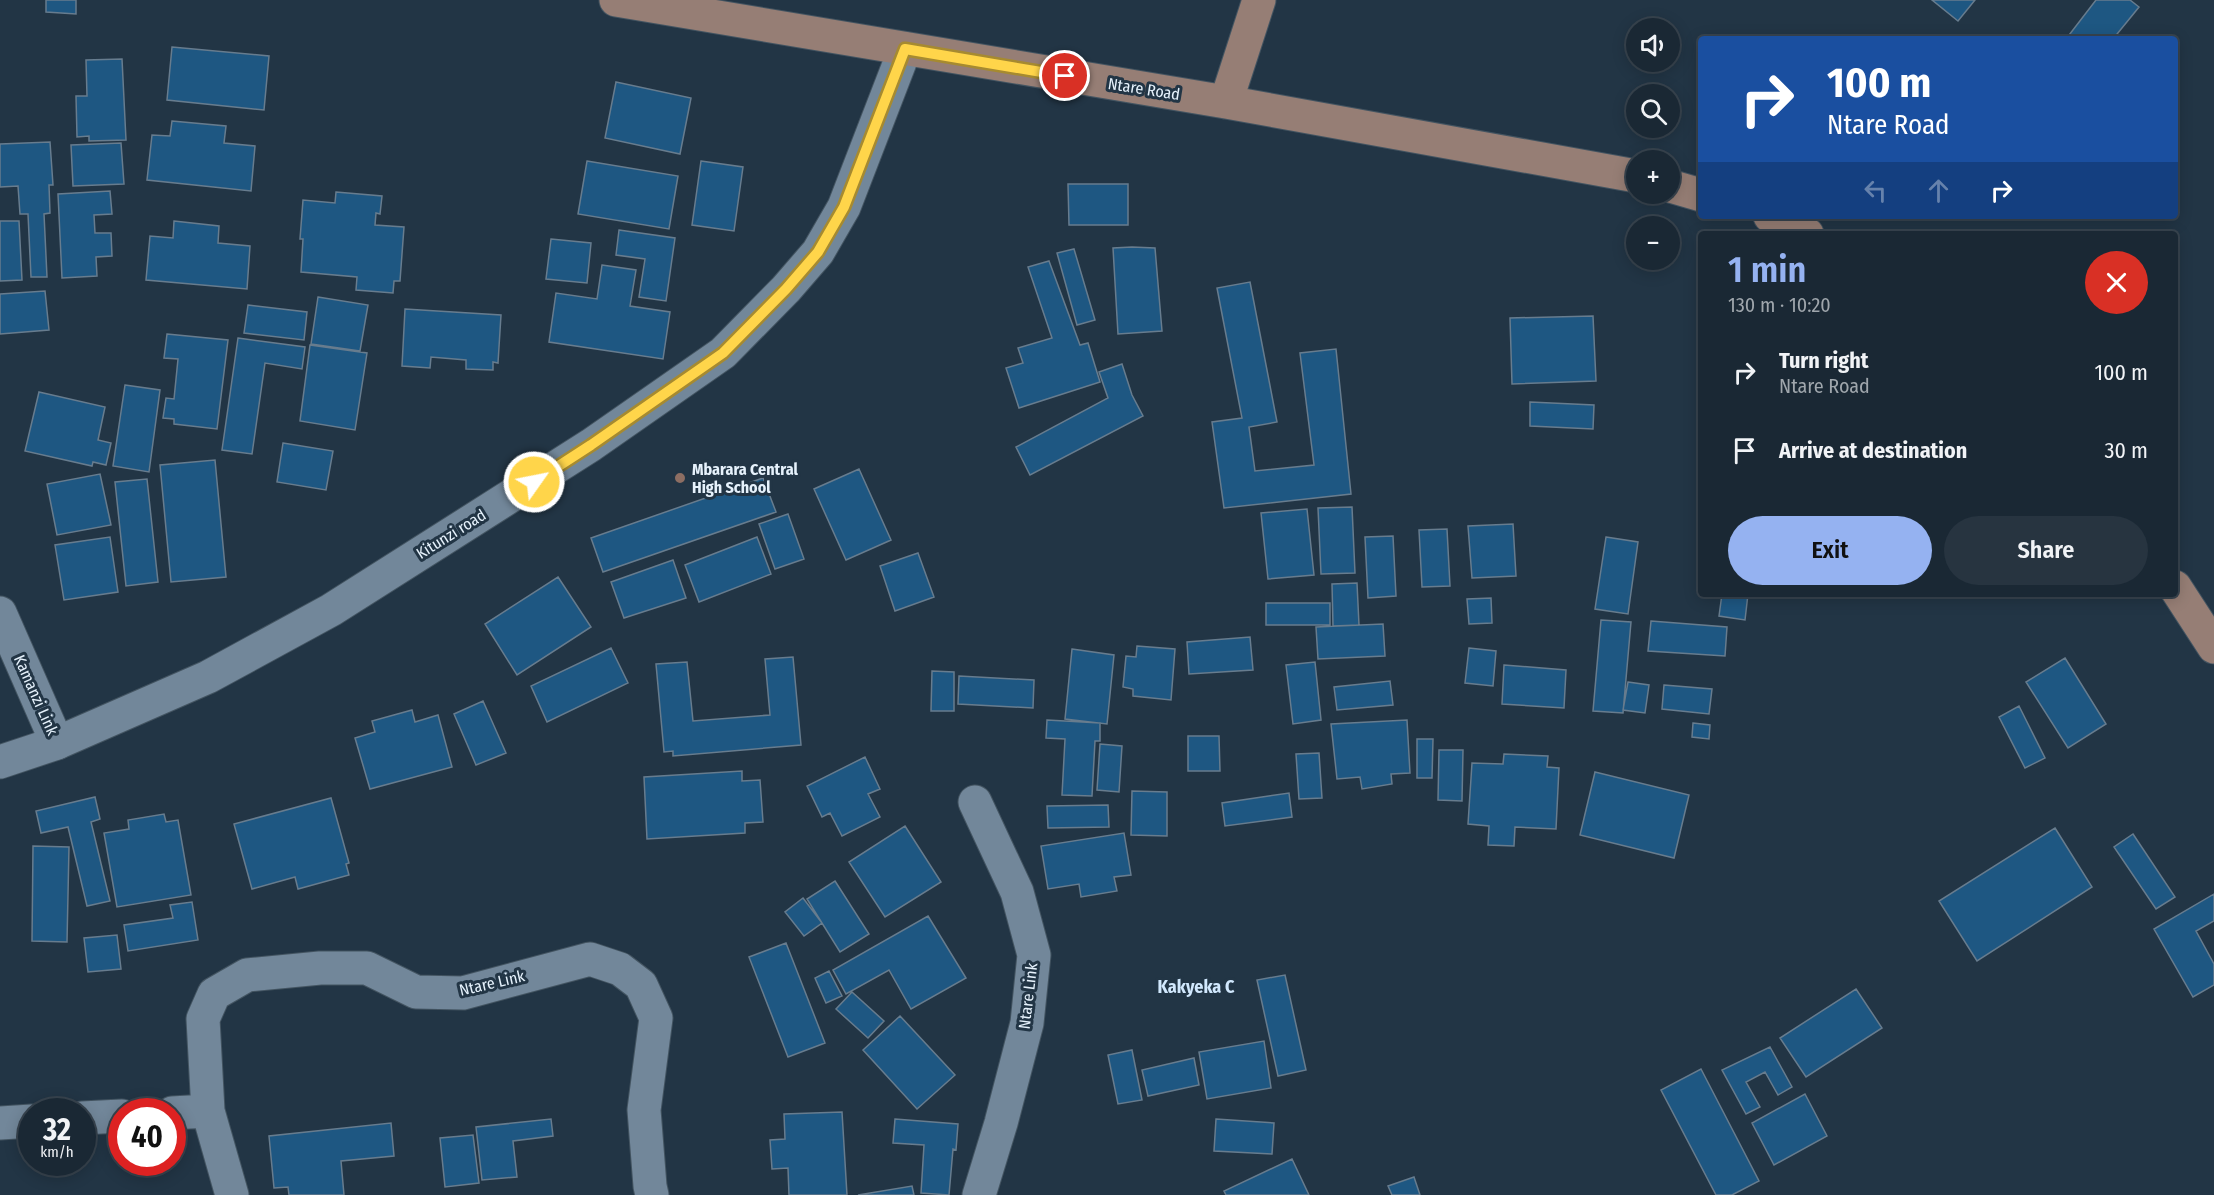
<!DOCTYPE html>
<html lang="en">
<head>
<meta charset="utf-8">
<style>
	:root { --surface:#1a2834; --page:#273440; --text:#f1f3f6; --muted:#9fa6ac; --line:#38444f; --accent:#95b2f1 }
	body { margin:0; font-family:"Fira Sans Condensed",sans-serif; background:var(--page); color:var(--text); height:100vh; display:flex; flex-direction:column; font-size:22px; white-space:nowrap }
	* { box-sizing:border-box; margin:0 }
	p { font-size:20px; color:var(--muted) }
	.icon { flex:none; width:33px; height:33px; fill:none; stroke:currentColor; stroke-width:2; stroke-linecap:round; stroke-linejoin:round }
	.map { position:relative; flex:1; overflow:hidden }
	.details { position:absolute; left:1698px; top:231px; width:480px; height:366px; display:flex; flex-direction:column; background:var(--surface); border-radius:6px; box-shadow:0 3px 15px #0003,0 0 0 2px var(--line) }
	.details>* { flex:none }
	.banner { position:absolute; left:1698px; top:36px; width:480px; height:183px; border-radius:6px; box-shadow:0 3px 15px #0003,0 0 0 2px var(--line); background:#1a4fa0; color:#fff; overflow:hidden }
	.fabs { position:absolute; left:1626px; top:18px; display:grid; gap:12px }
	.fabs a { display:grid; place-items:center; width:54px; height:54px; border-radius:50%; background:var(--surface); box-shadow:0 3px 15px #0003,0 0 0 2px var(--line); font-size:30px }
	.speed { position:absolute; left:18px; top:1098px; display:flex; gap:12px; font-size:30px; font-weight:700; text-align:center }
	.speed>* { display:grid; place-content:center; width:78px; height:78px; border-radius:50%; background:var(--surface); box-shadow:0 3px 15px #0003,0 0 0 2px var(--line); line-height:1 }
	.speed small { font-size:15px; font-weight:400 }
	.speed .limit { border:9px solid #d22; background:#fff; color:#111 }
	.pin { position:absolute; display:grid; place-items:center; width:51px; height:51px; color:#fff; margin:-26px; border:3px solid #fff; border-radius:50%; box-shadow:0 2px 6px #0007 }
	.me { position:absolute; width:66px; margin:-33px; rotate:57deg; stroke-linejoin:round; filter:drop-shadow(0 0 4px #0008) }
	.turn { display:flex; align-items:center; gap:21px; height:126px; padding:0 30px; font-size:27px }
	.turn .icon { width:78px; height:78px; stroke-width:2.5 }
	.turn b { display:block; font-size:42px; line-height:51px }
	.lanes { display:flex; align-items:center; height:57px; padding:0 30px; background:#0003; justify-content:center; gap:30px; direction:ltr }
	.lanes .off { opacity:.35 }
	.round { display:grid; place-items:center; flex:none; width:63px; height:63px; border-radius:32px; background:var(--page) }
	.headline { display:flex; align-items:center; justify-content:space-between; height:102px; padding:0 30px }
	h1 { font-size:36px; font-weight:600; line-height:45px; color:var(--accent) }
	.action { display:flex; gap:12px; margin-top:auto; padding:12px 30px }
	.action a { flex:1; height:69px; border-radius:36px; background:var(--accent); color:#111; font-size:24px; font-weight:600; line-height:69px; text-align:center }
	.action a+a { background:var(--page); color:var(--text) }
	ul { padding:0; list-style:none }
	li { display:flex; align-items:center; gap:18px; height:78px; padding:0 30px }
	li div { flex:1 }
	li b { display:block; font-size:22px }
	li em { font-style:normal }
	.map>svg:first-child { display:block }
</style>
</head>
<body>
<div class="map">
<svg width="2214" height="1195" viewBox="0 0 2214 1195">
	<rect width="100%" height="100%" fill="#223545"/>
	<path fill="#1e5782" stroke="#677c8e" stroke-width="1.5" d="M46 0H76V14L46 12Z
		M1932 0H1975L1958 21Z
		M2096 0H2130L2139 7 2113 39H2066Z
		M172 47 269 56 264 110 167 100Z
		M122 59 126 140 89 141V136L77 137 76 96H87L86 60Z
		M616 82 691 98 680 154 605 138Z
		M172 121 226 126 224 143 255 146 251 191 147 180 152 135 170 136Z
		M50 142 53 185H49L50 213 44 214 47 277H31L28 214H20L18 186 0 187V144Z
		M121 143 124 184 73 186 71 145Z
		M587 161 678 176 669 229 578 214Z
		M701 161 743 167 734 231 692 225Z
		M1068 184H1128V225H1069Z
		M110 191 112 214 94 215 95 233H111L112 256 96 257 97 276 62 278 58 194Z
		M336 192 382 196 380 214 376 213 375 225 404 227 400 281H394L393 293 356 290 357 277 301 272 303 239H300L303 200 335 203Z
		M0 221H19L22 280 0 281Z
		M174 221 219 226 218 243 250 246 247 289 146 280 150 236 173 238Z
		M619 230 675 238 666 301 639 297 645 259 616 255Z
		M551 239 591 243 587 283 546 279Z
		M1132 247 1155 248 1162 331 1118 334 1113 248Z
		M1074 249 1095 320 1077 325 1057 253Z
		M1049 261 1080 345 1088 343 1100 382 1019 408 1006 368 1023 363 1018 348 1052 338 1028 267Z
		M602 265 636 270 630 306 670 312 663 359 549 342 556 293 597 299Z
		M1250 282 1277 422 1249 427 1255 471 1314 465 1300 353 1336 349 1351 494 1224 508 1212 422 1242 418 1217 288Z
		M45 291 49 330 0 334V294Z
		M318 297 368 305 360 351 311 344Z
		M248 305 307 312 304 340 244 333Z
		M405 309 501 315 498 363 493 362V370L466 369V360L431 357 430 368 402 366Z
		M1593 316 1596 381 1512 384 1510 318Z
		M167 334 228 340 217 429 174 424V419L163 418 166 398 174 399 178 359 164 358Z
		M238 338 305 347 302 369 265 363 252 454 222 450Z
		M310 345 367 353 355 430 300 421Z
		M1122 364 1132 395 1143 416 1030 475 1016 447 1108 398 1099 372Z
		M125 385 160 390 149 472 113 466Z
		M39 392 105 407 98 440 111 443 106 465 93 462 92 466 25 451Z
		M1530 402 1594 405 1593 429 1530 426Z
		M283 443 333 451 326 490 277 482Z
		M215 460 226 577 171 582 160 465Z
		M859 469 891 540 846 560 814 489Z
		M100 474 111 525 57 535 47 484Z
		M763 478 776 512 603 572 591 538Z
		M147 479 158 582 126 586 115 482Z
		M1352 507 1355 573 1321 574 1318 508Z
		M1307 509 1314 575 1268 579 1261 513Z
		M788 514 804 559 775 569 759 524Z
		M1513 524 1516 576 1472 578 1468 526Z
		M1447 529 1450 586 1422 587 1419 530Z
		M1393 536 1396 596 1368 598 1365 537Z
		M110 537 118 592 64 600 55 545Z
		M757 537 771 574 699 602 685 565Z
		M1606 537 1638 542 1628 614 1595 609Z
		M918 553 934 597 895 611 880 566Z
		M673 560 686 598 624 618 611 582Z
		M558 577 591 627 517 675 485 624Z
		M1357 583 1359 625 1333 626 1332 584Z
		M1722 594H1748L1745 620 1719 616Z
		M1491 598 1492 623 1469 624 1467 599Z
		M1266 603H1330V625H1266Z
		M1601 620 1631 622 1623 713 1593 711Z
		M1651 621 1727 627 1725 656 1648 651Z
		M1383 624 1385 656 1318 659 1316 627Z
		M1250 637 1253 670 1189 674 1187 642Z
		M1137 646 1175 649 1171 700 1133 696V689L1123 687 1126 656 1136 657Z
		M611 648 628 683 547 722 531 686Z
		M1469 648 1496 651 1493 686 1465 683Z
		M1072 649 1114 655 1107 724 1065 719Z
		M793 657 801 745 673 756V751L664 752 656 664 687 662 693 721 770 715 765 659Z
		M2065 658 2106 724 2068 748 2026 682Z
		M1315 662 1321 720 1293 724 1286 665Z
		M1504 665 1566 670 1564 708 1502 704Z
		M932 671 954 672V711H931Z
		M959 676 1034 680 1033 708 958 704Z
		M1390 681 1393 705 1337 710 1334 687Z
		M1628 682 1649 685 1645 713 1623 710Z
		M1664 685 1712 689 1709 714 1662 709Z
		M483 701 506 753 476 765 454 714Z
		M2019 706 2045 758 2025 768 1999 717Z
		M412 710 415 722 438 715 452 767 370 789 355 738 375 732 372 721Z
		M1047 720 1100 723V741H1095L1092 796 1062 795 1065 739 1046 738Z
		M1407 720 1410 773 1391 774 1392 784 1362 789 1360 777 1337 779 1331 724Z
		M1693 723 1710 725 1709 739 1692 737Z
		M1188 736H1219L1220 771H1188Z
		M1417 739H1433L1432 778H1417Z
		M1100 744 1122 746 1119 792 1097 790Z
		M1439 750H1463L1462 801 1438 800Z
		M1319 753 1322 798 1299 799 1296 754Z
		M1504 754 1548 756 1547 767 1559 768 1556 829 1515 827 1514 846 1488 845 1489 826 1468 824 1472 763 1503 764Z
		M865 757 880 789 868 794 880 817 842 836 830 813 822 817 807 786Z
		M742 771V781L760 780 763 822 745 823V833L647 839 644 777Z
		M1595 772 1689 795 1674 858 1580 835Z
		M1132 791 1167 792V836L1131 835Z
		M1289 793 1292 817 1225 826 1222 803Z
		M95 797 100 819 91 822 110 901 87 906 68 827 41 833 36 811Z
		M331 798 349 863 346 864 349 875 298 889 295 877 252 889 234 824Z
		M1108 805 1109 827 1048 828 1047 806Z
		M164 814 166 822 178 820 191 895 117 907 104 833 129 829 128 820Z
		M905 826 941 882 885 917 849 862Z
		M2055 828 2092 887 1977 961 1939 901Z
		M1124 833 1131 875 1114 877 1117 891 1081 897 1079 884 1048 889 1041 846Z
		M2133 834 2175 897 2156 909 2114 847Z
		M33 846 69 847 67 942 32 941Z
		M835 881 869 934 840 952 807 899Z
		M2214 894V921L2196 931 2214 964V985L2193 997 2154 929Z
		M803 898 822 923 804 936 785 912Z
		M192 902 198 940 128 951 124 925 173 918 170 905Z
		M928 916 966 978 911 1009 889 970 846 994 833 970Z
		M117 935 121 969 88 972 84 938Z
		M786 943 825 1043 788 1057 749 957Z
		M829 971 842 996 826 1003 815 978Z
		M1285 975 1306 1070 1278 1076 1257 980Z
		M1856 989 1882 1028 1806 1077 1780 1038Z
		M852 992 884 1021 868 1038 836 1009Z
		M900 1016 955 1075 917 1109 863 1050Z
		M1264 1041 1271 1088 1207 1099 1199 1052Z
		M1770 1047 1792 1087 1778 1095 1765 1072 1746 1082 1760 1107 1746 1114 1722 1070Z
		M1132 1050 1142 1100 1118 1104 1108 1055Z
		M1194 1058 1199 1085 1148 1096 1142 1070Z
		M1701 1069 1759 1181 1732 1195H1716L1661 1090Z
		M1805 1094 1827 1136 1774 1165 1752 1123Z
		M842 1112 847 1195H789L788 1168 772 1169 770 1140 785 1139 784 1114Z
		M551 1119 553 1136 513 1141 517 1177 482 1180 476 1127Z
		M895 1119 958 1124 956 1150 953 1149 949 1195 921 1193 924 1145 893 1143Z
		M1216 1119 1274 1123 1272 1154 1214 1151Z
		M391 1123 394 1156 341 1161 344 1195H289L288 1187 274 1188 269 1136Z
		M473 1135 479 1183 445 1187 440 1138Z
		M1292 1159 1309 1195H1226L1224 1191Z
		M1414 1177 1420 1195H1392L1388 1186Z
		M912 1186 914 1195H858Z"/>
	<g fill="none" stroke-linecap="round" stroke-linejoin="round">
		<defs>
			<path id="minor" d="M0 613 57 743
				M975 802 1017 892 1034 955 1027 1023 1001 1123 979 1195
				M172 1113 208 1111
				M82 1118 122 1116
				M0 1123 32 1121
				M232 1195 208 1111 203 1019 214 994 247 975 320 968H367L416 992 463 993 590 959 620 969 641 985 656 1018 644 1110 650 1186 652 1195"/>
			<path id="tertiary" d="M0 762 57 743 208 677 331 610 591 445 723 353 786 289 818 252 844 207 905 49"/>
			<path id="secondary" d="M616 0 1226 102 1636 176
				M1226 102 1259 0
				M1670 186 1701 195
				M1770 216 1807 234
				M2175 587 2214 647"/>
		</defs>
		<use href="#minor" stroke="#435461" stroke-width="35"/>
		<use href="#tertiary" stroke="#435461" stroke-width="35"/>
		<use href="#secondary" stroke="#435461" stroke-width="35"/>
		<use href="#minor" stroke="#72879a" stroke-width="33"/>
		<use href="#tertiary" stroke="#72879a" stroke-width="33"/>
		<use href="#secondary" stroke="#967e75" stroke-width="33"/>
	</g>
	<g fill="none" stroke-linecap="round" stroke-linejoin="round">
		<defs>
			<path id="route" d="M534 482 591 445 723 353 786 289 818 252 844 207 905 49 1065 76"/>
		</defs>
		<use href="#route" stroke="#a68a30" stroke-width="15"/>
		<use href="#route" stroke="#ffd54a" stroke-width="10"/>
	</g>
	<circle fill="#8d6e63" stroke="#223545" stroke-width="2" cx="680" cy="478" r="6"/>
	<g text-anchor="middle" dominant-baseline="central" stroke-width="6" stroke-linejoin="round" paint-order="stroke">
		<g font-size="16" fill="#e6f2fc" stroke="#223545">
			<text transform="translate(1144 89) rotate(9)">Ntare Road</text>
			<text transform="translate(451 534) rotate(-32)">Kitunzi road</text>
			<text transform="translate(36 695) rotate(66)">Kamanzi Link</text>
			<text transform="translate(492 983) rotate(-13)">Ntare Link</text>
			<text transform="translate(1028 996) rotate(-83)">Ntare Link</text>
		</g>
		<g font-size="16" font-weight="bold" fill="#e6f2fc" stroke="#223545" text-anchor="start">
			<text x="692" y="469">Mbarara Central<tspan x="692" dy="18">High School</tspan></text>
		</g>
		<g font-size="18" font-weight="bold" fill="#d1e8fd" stroke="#223545">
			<text x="1196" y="987">Kakyeka C</text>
		</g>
	</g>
</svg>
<div class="fabs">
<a><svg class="icon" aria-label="sound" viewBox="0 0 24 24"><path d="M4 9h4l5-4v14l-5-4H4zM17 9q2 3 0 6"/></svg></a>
<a><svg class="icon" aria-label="search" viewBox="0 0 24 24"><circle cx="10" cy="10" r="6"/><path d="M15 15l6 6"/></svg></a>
<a>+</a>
<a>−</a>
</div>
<div class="speed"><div>32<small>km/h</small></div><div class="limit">40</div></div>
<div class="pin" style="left:1065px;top:76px;background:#d93025"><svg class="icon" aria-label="arrive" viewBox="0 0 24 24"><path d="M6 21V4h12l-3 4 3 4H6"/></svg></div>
<svg class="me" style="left:534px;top:482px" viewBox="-20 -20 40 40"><circle r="17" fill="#ffd54a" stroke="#fff" stroke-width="3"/><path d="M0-11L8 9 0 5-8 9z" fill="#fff"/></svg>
<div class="banner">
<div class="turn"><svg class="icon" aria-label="right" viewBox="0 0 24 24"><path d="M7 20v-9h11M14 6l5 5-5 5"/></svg><div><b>100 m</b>Ntare Road</div></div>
<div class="lanes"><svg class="icon off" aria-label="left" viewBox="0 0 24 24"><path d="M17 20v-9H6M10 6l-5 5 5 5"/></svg><svg class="icon off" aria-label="ahead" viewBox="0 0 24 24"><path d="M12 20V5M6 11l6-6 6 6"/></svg><svg class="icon" aria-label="right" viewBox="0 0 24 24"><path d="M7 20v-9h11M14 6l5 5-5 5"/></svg></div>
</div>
<section class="details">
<div class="headline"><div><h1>1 min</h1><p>130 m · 10:20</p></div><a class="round" style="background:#d93025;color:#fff"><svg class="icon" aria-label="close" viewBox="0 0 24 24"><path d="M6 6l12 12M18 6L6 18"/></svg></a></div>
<ul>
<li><svg class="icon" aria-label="right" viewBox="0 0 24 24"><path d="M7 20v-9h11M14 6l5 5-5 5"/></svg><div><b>Turn right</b><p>Ntare Road</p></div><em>100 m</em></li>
<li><svg class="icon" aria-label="arrive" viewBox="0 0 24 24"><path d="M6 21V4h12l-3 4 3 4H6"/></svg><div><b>Arrive at destination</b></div><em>30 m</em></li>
</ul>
<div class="action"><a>Exit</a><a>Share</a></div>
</section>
</div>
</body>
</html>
